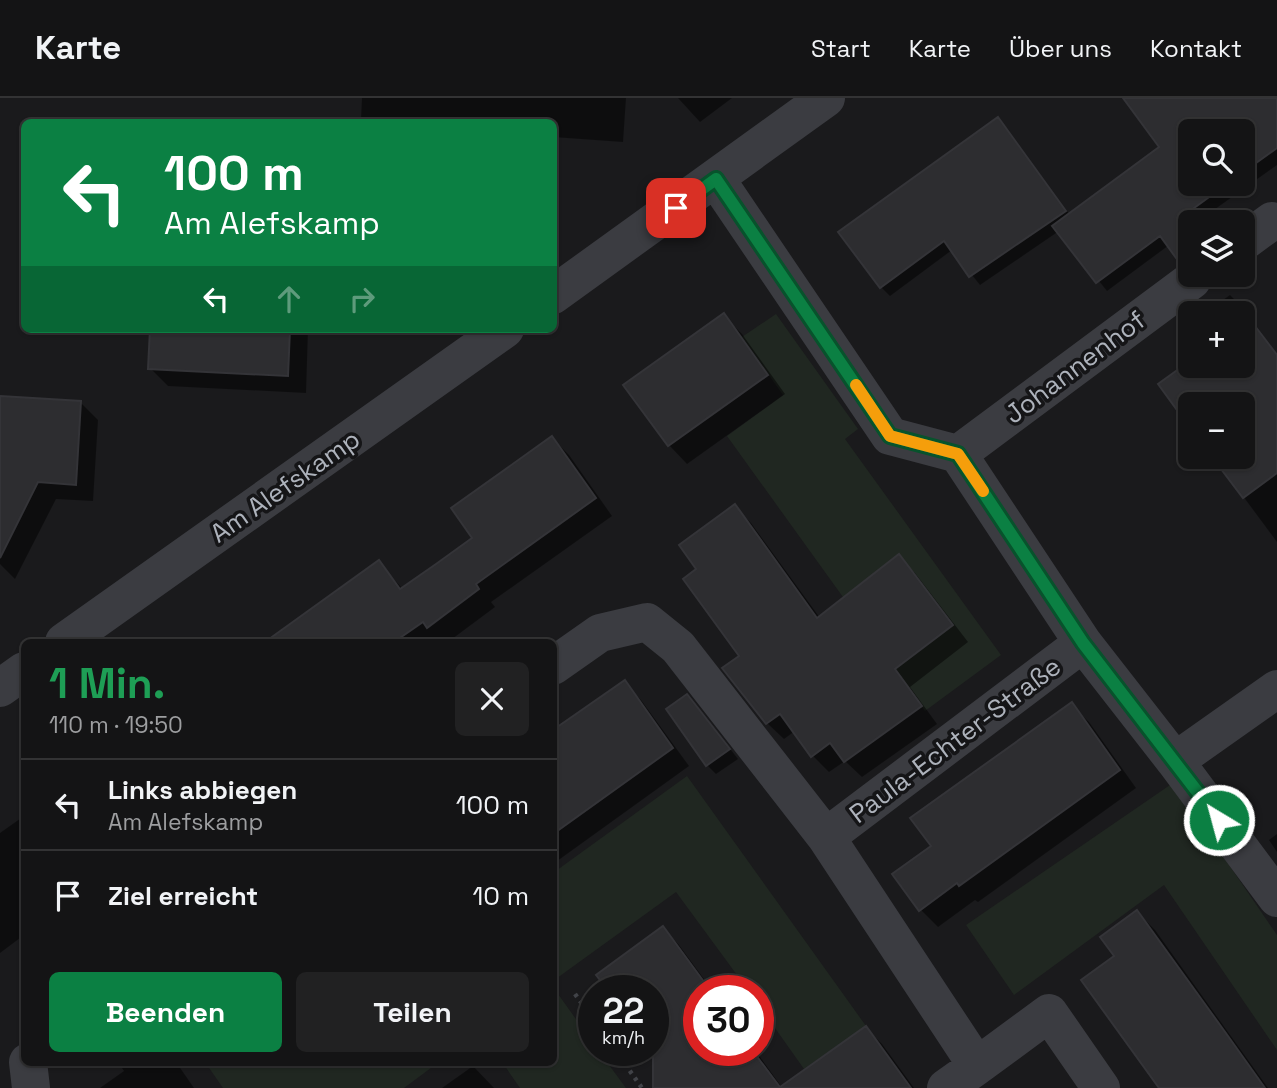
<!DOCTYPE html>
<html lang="de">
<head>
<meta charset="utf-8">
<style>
	:root { --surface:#141415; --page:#212122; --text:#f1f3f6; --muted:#9d9ea0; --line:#333334; --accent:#0b8043 }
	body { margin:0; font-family:"Space Grotesk",sans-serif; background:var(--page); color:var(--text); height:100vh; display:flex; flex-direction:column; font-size:26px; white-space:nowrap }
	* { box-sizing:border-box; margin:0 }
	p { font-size:23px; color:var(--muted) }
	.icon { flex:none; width:38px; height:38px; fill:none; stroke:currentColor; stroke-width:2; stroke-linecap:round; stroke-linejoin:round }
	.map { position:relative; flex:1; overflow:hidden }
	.side { position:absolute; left:21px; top:541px; width:536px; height:427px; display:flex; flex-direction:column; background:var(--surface); border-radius:10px; box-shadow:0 2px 5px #0004,0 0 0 2px var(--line) }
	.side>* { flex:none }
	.guide { position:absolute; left:21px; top:21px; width:536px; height:214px; border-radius:10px; box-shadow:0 2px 5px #0004,0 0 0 2px var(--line); background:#0b8043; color:#fff; overflow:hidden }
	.controls { position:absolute; left:1178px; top:21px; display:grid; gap:14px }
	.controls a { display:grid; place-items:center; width:77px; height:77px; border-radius:10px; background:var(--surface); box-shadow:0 2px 5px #0004,0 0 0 2px var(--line); font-size:35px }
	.speed { position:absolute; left:578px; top:877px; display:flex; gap:14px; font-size:35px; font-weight:700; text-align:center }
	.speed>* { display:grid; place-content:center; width:91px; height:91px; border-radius:50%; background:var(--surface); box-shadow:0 2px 5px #0004,0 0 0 2px var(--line); line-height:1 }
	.speed small { font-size:18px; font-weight:400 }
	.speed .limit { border:10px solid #d22; background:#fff; color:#111 }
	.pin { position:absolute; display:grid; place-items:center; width:60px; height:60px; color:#fff; margin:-30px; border-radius:14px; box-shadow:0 4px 10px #0006 }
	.me { position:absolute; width:77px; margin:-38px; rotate:323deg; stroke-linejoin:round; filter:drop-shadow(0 0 5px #0008) }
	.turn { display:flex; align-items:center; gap:24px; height:147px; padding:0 28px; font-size:32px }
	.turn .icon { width:91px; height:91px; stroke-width:2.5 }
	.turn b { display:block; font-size:49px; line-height:60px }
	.lanes { display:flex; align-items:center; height:66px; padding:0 28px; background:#0003; justify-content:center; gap:35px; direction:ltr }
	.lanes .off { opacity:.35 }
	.round { display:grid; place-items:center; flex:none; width:74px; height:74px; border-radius:10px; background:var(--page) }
	.head { display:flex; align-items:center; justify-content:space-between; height:119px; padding:0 28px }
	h1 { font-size:42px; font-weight:600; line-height:52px; color:#1e9e55 }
	.cta { display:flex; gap:14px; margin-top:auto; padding:14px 28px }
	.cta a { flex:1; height:80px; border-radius:10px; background:var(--accent); color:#fff; font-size:28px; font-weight:600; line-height:80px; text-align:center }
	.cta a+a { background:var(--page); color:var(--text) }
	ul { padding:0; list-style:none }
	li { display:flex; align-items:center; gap:21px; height:91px; padding:0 28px; border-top:2px solid var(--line) }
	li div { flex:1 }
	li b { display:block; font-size:26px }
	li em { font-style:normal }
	header { display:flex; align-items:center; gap:42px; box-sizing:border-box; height:98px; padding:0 35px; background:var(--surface); border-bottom:2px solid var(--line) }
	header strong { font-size:33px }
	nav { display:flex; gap:38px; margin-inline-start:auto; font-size:24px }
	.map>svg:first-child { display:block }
</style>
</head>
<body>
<header>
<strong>Karte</strong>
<nav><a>Start</a><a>Karte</a><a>Über uns</a><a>Kontakt</a></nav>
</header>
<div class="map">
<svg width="1277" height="990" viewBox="0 0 1277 990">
	<rect width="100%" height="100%" fill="#1a1a1c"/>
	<path fill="#202721" d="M776 216 858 331 845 341 1001 557 925 613 727 338 783 297 742 239Z
		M687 678 866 928 804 971 758 906V892H748L676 794 553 883V775Z
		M1173 685 1277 837V952L1164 787 1014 897 966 827Z
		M553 889 593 945V952H598L626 990H520L502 964H553Z
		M205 964H439L404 990H223Z"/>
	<path fill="#0007" fill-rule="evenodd" d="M362 0H626L623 44 553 39V24H344V20L361 21Z
		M678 0H732L700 24Z
		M1154 0H1277V67L1197 124H1190L1188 133 1107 193 1059 133 980 187 952 152 890 198 881 189 998 21 1007 30 1070 117 1161 49ZM1190 33H1242V86H1190Z
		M1230 197 1242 209 1277 256V444L1214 359H1242V306H1190V326L1161 286 1190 265V268H1242V215H1205Z
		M724 218 742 236 785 296 687 366 669 347Z
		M1190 226V253L1177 235Z
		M152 231H308L306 295 168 288 150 270Z
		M81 305 98 322 93 403 56 401 15 481 0 466V444Z
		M552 340 569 357 612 418 491 504 495 509 448 544 440 540 435 544H287L280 535 378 465 403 491 474 440Z
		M735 409 751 425 820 520 898 458 915 475 968 544 910 589 937 626 862 679 845 663 829 674 813 658 795 633 784 641 767 625 741 559 699 472Z
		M624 585 641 602 689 668 553 766V636Z
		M696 607 738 661 716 676 707 667Z
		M1071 607 1089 624 1136 690 978 804 975 802 938 829 921 812 894 776 933 749Z
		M24 718V837L0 855V735Z
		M1277 736V754L1269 742Z
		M1137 814 1155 832 1268 990H1162L1116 858Z
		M663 830 679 847 712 892H698V952H755L781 988 866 930 882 946 914 990H678L651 952H653V892H609L598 878Z
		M118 964H176L194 990H100L124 973Z
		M473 968 494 990H442Z"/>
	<path fill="#2d2d30" stroke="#343438" stroke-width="2" d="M1123 0H1277V50L1242 75V33H1190V86H1227L1190 113V160L1179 164 1160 138 1096 185 1052 128 1159 49Z
		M998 19 1066 113 969 179 944 143 880 190 838 134Z
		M724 215 768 277 668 348 623 287Z
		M1249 220 1277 257V375L1243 400 1212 359H1242V306H1190V330L1158 286 1190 263V268H1242V224Z
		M150 231H290L288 278 148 271Z
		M0 298 81 303 76 387 38 384 0 460Z
		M552 338 596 400 476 486 479 491 427 530 423 524 394 544H265L379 462 400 491 436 466 472 440 451 410Z
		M735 406 817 520 899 456 953 527 895 571 922 608 844 664 830 645 811 659 780 616 766 626 722 570 739 558 683 481 696 471 679 447Z
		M625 582 673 650 553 736V632Z
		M687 596 730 651 706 668 666 611Z
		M1072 604 1120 672 959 788 957 785 919 813 892 776 931 748 910 720Z
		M1137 812 1228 938 1265 990H1159L1081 882 1114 858 1100 839Z
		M663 828 710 892H698V952H752L780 989 866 928 911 990H653V958L649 952H653V892H608L596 877Z"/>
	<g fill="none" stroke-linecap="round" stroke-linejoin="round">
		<path stroke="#414348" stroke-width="4.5" stroke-dasharray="3.5 5" stroke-linecap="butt" d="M575 896 593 921
			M615 952 642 990"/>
		<path stroke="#3b3c41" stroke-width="38" d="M716 81 890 338 958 356 1083 545 1175 663 1277 591
			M1242 145 1272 123
			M553 197 826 0
			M958 356 1192 182
			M64 544 505 231
			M553 568 600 535 647 524 678 549 826 739 977 968 946 990
			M0 590 24 573
			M1175 663 1277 800
			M826 739 1083 545
			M28 964 31 990
			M977 968 1049 915 1101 990"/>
	</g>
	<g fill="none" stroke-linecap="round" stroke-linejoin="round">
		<defs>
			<path id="route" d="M676 110 716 81 890 338 958 356 1083 545 1219 722"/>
		</defs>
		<use href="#route" stroke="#07532c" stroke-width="18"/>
		<use href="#route" stroke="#0b8043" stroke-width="12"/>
		<path stroke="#f59e0b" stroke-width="12" d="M856 287 890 338 958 356 983 393"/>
	</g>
	<g text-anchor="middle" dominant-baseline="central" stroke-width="7" stroke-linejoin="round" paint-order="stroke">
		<g font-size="26" fill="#adb2bb" stroke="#151517">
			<text transform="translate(1075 269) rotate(-37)">Johannenhof</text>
			<text transform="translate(285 388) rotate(-35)">Am Alefskamp</text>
			<text transform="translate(955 642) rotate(-37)">Paula-Echter-Straße</text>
		</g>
	</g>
</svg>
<div class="controls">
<a><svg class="icon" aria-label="search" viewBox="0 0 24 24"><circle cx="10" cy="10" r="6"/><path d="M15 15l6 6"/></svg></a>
<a><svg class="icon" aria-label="layers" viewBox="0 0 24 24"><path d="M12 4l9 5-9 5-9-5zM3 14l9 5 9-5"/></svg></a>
<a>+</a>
<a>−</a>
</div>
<div class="speed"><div>22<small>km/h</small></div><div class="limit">30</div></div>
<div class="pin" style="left:676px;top:110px;background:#d93025"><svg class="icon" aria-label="arrive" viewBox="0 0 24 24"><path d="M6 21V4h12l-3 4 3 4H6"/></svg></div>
<svg class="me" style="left:1219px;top:722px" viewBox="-20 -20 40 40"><circle r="17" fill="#0b8043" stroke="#fff" stroke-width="3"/><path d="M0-11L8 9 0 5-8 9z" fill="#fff"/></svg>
<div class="guide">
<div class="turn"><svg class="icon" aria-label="left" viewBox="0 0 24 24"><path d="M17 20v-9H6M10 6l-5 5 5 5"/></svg><div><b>100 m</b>Am Alefskamp</div></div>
<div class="lanes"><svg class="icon" aria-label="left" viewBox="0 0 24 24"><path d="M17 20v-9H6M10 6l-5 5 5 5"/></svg><svg class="icon off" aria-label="ahead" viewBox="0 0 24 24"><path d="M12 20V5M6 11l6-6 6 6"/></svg><svg class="icon off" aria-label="right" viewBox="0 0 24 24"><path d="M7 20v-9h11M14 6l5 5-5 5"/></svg></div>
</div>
<section class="side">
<div class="head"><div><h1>1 Min.</h1><p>110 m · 19:50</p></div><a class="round"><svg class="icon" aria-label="close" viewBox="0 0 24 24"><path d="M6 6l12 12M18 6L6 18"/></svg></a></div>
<ul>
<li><svg class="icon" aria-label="left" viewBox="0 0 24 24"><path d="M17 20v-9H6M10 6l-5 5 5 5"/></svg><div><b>Links abbiegen</b><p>Am Alefskamp</p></div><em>100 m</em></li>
<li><svg class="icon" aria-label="arrive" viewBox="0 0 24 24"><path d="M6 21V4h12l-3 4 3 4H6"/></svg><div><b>Ziel erreicht</b></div><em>10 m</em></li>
</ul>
<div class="cta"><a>Beenden</a><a>Teilen</a></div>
</section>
</div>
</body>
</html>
